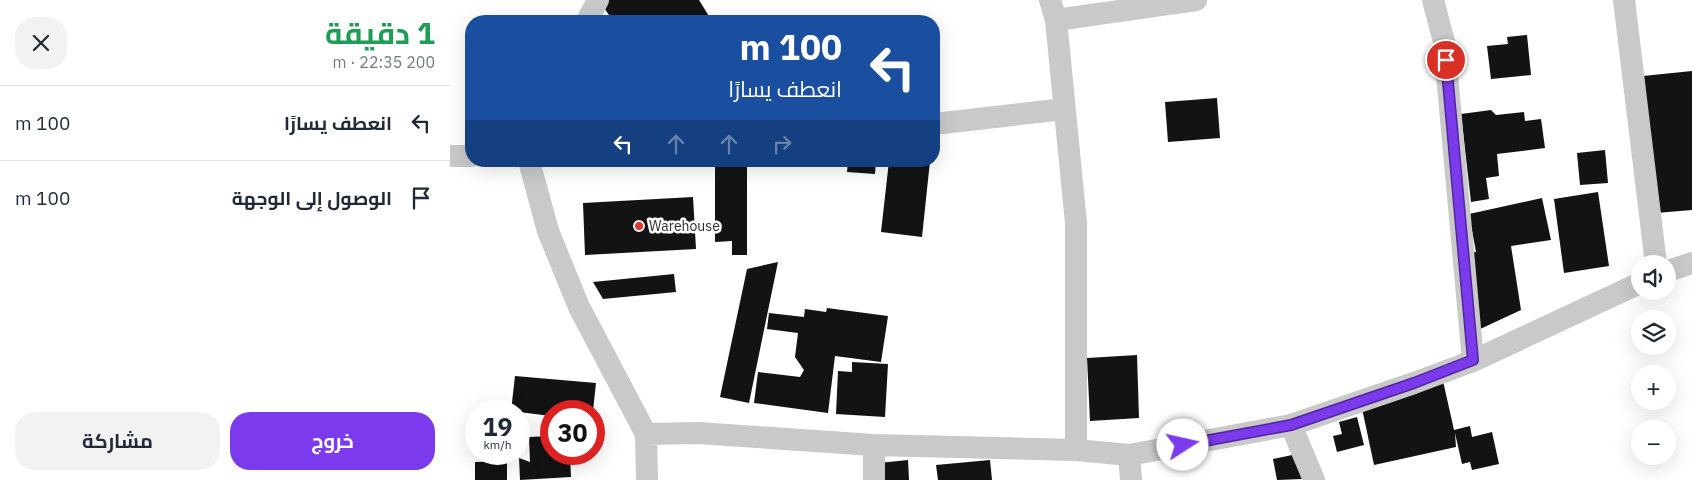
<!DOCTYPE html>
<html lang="ar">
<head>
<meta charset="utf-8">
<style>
	:root { --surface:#fff; --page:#f2f2f3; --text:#1f2937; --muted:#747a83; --line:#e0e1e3; --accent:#7c3aed }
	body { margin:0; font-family:"IBM Plex Sans",Cairo,sans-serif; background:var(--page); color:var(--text); direction:rtl; height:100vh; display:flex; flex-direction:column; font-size:19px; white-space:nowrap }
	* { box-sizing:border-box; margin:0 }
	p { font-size:16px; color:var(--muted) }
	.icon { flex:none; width:28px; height:28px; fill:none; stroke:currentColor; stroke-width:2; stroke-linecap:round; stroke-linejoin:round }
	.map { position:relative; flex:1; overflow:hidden; direction:ltr }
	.details { display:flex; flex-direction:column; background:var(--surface); width:450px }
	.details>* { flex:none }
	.top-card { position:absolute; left:15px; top:15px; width:475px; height:152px; border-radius:20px; box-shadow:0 5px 20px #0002; direction:rtl; background:#1a4fa0; color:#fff; overflow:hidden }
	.controls { position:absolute; left:1181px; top:255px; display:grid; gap:10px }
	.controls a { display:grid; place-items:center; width:45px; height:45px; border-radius:50%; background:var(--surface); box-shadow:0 5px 20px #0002; font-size:25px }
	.speed { position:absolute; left:15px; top:400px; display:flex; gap:10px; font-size:25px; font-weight:700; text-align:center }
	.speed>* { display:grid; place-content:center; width:65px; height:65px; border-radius:50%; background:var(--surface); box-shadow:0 5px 20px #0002; line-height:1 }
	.speed small { font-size:12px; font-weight:400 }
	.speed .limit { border:8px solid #d22; background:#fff; color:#111 }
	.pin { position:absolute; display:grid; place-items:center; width:42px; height:42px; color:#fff; margin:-21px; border:2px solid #fff; border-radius:50%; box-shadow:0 1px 5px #0007 }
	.me { position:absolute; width:55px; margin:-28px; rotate:80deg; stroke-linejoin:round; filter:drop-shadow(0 0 4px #0008) }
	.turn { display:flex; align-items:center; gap:18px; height:105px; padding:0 15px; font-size:22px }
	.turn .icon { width:65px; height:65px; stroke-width:2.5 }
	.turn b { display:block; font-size:35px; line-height:42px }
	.lanes { display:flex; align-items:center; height:48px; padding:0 15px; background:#0003; justify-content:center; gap:25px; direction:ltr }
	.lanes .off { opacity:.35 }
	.round { display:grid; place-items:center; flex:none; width:52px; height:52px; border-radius:20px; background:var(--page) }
	.summary { display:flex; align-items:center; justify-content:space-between; height:85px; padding:0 15px }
	h1 { font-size:30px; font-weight:700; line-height:38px; color:#1e9e55 }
	.cta { display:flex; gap:10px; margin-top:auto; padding:10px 15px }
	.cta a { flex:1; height:58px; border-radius:20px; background:var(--accent); color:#fff; font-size:20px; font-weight:700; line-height:58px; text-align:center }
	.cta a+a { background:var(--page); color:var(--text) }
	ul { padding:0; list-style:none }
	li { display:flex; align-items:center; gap:15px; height:75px; padding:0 15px; border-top:1px solid var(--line) }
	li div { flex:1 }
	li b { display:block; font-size:19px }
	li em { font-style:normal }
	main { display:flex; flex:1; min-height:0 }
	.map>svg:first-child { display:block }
</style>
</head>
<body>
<main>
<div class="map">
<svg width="1242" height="480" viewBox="0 0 1242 480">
	<rect width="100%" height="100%" fill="#fff"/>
	<path fill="#131313" d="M149 0H249L262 21H163Z
		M1077 35 1081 75 1041 79 1037 46 1058 44 1057 37Z
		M1242 71V210L1206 213 1193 76Z
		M767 98 770 138 718 142 715 102Z
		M1041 110 1046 115 1074 112 1075 121 1091 119 1095 148 1047 154 1049 176 1036 178 1039 199 1021 202 1011 114Z
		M1155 150 1158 183 1130 185 1127 153Z
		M265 161H297V255H282V241L265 242Z
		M398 161H426L425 174 397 172Z
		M439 161H480L472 237 431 232Z
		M1148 192 1159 266 1114 273 1104 199Z
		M243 197 246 249 135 255 133 203Z
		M1092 198 1101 240 1061 246 1071 310 1028 330 1017 253 1026 252 1019 214Z
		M328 262 299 403 270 397 297 269Z
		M224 274 226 292 153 299 143 282Z
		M377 308 438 316 431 362 385 356 378 413 304 403 308 372 350 377 354 370 345 357 348 333 317 329 319 313 354 317 355 309 376 312Z
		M687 355 689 418 640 421 637 358Z
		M402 362 438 364 435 417 386 414 388 371 402 372Z
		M65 376 146 383 143 411H101V416L61 411Z
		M993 381 1004 430 1020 426 1022 437 1042 432 1049 464 1022 470 1020 462 1012 464 1005 433 1006 447 924 465 910 399Z
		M907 417 914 445 887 452 883 436 892 434 889 422Z
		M101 436V454H120L121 477 70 480 69 458 80 462 79 437Z
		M847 454 852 479 827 480 823 459Z
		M458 460 459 480H431L429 463Z
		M540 460 542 480H488L486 465Z
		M57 461V480H25V462Z"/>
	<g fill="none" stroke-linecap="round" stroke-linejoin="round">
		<path stroke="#c9c9c9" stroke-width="22" d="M600 0 606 20 626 223V450
			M983 0 994 42 1023 361
			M1174 0 1206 264
			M606 20 746 0
			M137 21 148 0
			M484 124 614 109
			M0 156H21
			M79 161 98 231 129 307 196 434 197 480
			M1218 271 1242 263
			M841 425 864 480
			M196 434 248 433 424 445 626 450 679 455 841 425 964 383 1023 361 1190 283
			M679 455 681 480
			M424 480V445"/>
	</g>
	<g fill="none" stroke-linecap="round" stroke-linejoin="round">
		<defs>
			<path id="route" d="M733 445 841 425 964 383 1023 360 996 60"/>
		</defs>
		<use href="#route" stroke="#51269a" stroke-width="12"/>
		<use href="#route" stroke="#7c3aed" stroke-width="9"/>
	</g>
	<circle fill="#e2372f" stroke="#fff" stroke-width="2" cx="189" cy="226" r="5"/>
	<g text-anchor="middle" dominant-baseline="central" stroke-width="5" stroke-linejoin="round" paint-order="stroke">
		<g font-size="14" fill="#2c2c2c" stroke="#fff" text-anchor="start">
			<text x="199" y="226">Warehouse</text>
		</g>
	</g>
</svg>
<div class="controls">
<a><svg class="icon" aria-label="sound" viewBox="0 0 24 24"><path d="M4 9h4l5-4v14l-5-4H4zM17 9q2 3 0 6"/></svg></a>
<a><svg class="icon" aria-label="layers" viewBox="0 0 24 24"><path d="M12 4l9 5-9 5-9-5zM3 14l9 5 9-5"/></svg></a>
<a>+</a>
<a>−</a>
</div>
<div class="speed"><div>19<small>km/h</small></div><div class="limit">30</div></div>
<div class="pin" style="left:996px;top:60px;background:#d93025"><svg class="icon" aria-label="arrive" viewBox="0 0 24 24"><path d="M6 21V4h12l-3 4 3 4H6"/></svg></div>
<svg class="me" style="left:733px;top:445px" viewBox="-20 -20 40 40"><circle r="19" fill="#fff"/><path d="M0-13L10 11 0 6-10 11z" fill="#7c3aed"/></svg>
<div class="top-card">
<div class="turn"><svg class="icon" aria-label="left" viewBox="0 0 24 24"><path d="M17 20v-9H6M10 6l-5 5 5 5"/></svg><div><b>100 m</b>انعطف يسارًا</div></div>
<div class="lanes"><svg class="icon" aria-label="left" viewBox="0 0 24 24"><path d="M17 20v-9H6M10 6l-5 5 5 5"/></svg><svg class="icon off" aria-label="ahead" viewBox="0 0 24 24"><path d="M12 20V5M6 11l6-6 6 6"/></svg><svg class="icon off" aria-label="ahead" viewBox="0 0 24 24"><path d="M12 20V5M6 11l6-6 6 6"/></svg><svg class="icon off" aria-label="right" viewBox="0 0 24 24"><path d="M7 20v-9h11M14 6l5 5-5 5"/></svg></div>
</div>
</div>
<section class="details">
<div class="summary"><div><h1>1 دقيقة</h1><p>200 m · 22:35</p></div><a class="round"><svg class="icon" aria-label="close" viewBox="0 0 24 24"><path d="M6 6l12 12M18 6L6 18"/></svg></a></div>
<ul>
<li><svg class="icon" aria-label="left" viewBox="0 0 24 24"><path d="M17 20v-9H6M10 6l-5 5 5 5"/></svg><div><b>انعطف يسارًا</b></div><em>100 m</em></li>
<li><svg class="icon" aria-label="arrive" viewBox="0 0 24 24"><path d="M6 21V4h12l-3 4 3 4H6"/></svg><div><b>الوصول إلى الوجهة</b></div><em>100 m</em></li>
</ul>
<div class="cta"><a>خروج</a><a>مشاركة</a></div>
</section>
</main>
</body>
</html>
